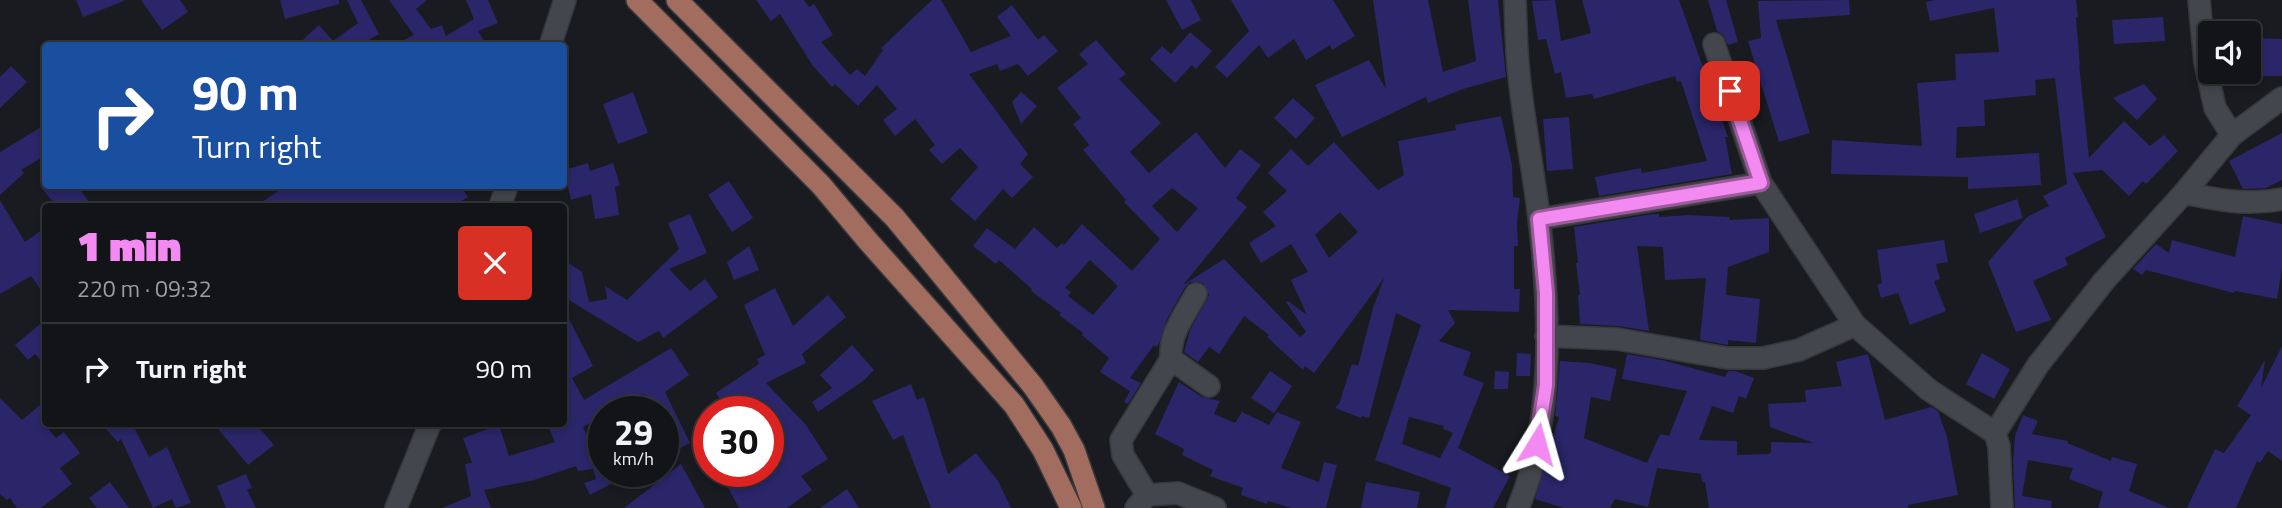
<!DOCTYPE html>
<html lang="en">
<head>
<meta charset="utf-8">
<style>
	:root { --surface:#131418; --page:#202125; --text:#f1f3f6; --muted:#9d9ea2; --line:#323337; --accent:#f38af1 }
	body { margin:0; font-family:"Titillium Web",sans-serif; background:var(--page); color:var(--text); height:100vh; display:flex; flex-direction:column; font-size:26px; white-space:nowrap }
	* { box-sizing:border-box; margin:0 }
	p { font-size:23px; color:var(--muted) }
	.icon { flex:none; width:38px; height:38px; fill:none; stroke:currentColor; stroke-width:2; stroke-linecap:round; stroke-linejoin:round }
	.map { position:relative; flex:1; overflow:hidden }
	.panel { position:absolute; left:42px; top:203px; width:525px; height:224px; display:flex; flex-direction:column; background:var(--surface); border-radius:7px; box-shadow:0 4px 10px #0003,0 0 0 2px var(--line) }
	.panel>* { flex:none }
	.hud { position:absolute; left:42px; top:42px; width:525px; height:147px; border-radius:7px; box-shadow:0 4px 10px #0003,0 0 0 2px var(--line); background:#1a4fa0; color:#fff; overflow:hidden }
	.buttons { position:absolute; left:2198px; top:21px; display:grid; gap:14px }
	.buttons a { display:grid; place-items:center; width:63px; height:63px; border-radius:7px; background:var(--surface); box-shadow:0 4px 10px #0003,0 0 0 2px var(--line); font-size:35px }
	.speed { position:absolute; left:588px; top:396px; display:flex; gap:14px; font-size:35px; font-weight:700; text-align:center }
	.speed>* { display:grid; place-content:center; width:91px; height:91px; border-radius:50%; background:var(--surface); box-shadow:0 4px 10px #0003,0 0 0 2px var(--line); line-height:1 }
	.speed small { font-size:18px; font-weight:400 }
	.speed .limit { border:10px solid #d22; background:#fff; color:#111 }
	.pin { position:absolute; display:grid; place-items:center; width:60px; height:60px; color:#fff; margin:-30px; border-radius:14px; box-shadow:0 4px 10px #0006 }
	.me { position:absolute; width:77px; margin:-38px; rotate:8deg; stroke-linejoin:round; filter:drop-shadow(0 0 5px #0008) }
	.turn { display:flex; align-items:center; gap:24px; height:147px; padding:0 35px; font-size:32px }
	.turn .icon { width:91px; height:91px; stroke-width:2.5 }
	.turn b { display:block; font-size:49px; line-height:60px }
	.round { display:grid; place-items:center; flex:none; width:74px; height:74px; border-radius:7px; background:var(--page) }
	.overview { display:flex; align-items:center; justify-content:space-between; height:119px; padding:0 35px }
	h1 { font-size:42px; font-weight:800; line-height:52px; color:var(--accent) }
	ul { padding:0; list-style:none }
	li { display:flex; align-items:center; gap:21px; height:91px; padding:0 35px; border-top:2px solid var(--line) }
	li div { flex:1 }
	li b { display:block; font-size:26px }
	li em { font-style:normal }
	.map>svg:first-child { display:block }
</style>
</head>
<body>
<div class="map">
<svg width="2282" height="508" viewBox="0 0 2282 508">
	<rect width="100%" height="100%" fill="#191b20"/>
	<path fill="#2a2669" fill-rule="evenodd" d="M76 0H124V1L83 17Z
		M141 0H180L188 12 162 30Z
		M280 0H339V4L285 19Z
		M347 0H361L379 34 358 46H296L319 25 333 41 358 23Z
		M389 0H427L416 9 431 29 442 25 446 36 474 19 466 0H488L498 23 478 31 487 46H391L414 35Z
		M756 0H804L809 7 814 4 833 35 821 42 850 75 857 69 865 76 883 50 881 48 932 0H941L971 52 1011 36 997 17 1012 5 1038 40 1044 35 1058 51 1028 76 1018 64 1000 71 997 64 969 74 1028 154 1020 164 1033 177 1012 198 1003 189 975 221 950 199 978 167 960 148 942 164 929 150 935 145 915 119 895 136 883 120 897 109 877 85 858 106 835 84 832 87 813 66 780 14 771 21Z
		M1166 0H1191L1201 20 1182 30Z
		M1231 0H1333L1355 36 1332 50 1330 45 1306 60 1294 39 1268 58 1259 45 1227 78 1215 67 1249 31Z
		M1373 0H1428L1443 72 1476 61 1468 0H1498L1506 77 1463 89 1428 103 1426 97 1342 137 1315 85 1369 60 1386 89Z
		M1555 0 1561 41 1591 33 1582 0H1679L1728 137H1725L1732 174 1599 196 1595 177 1641 168 1642 173 1707 161 1681 81 1677 82 1675 76 1594 99 1592 94 1566 98 1561 72 1555 74 1546 39 1538 40 1532 1Z
		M1708 0H1726L1738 42 1728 45 1723 35 1717 31Z
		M1849 0 1850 15 1776 20 1810 133 1779 142 1748 41 1761 38 1758 1Z
		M1935 0H2076L2078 17H2076L2080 66 2079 64 2089 158 2124 121 2150 146 2164 135 2178 151 2146 184 2143 181 2129 196 2102 170 2073 173 2106 237 2065 258 2068 265 2033 281 2051 320 2016 332 1988 262 2027 217 2049 206 2043 196 2067 184 2055 78 2035 80 2036 95 1984 100 1985 126 1957 127 1956 158 2039 153 2041 185 1968 189V177L1831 174 1832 140 1922 146 1917 83 1956 80 1955 54 1999 52 1994 8 1930 21 1926 2Z
		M2163 17 2165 41 2114 44 2112 20Z
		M1190 32 1212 51 1196 69 1192 65 1175 83 1150 59 1162 46 1171 54Z
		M2249 38 2282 39V76H2249Z
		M1096 40 1126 74 1119 79 1161 123 1130 152 1149 173 1196 132 1225 168 1240 149 1261 165 1236 198 1247 207 1183 285 1224 259 1300 337 1306 332 1286 302 1288 301 1307 315 1291 280 1308 272 1291 244 1261 263 1249 243 1276 226 1263 212 1287 191 1268 173 1291 149 1308 166 1334 142 1378 190 1404 175 1398 141 1456 130 1455 125 1501 116 1512 165 1513 197 1520 198 1517 222 1518 246H1514V289H1520L1519 312 1448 310 1455 323 1439 341 1471 352 1463 375 1484 383 1458 448 1510 476 1493 508H1445L1451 488 1375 460 1421 325 1396 313 1369 418 1362 416 1361 418 1335 408 1339 404 1352 364 1358 366 1373 308 1384 278 1314 373 1305 366 1303 370 1267 337 1269 335 1244 316 1219 354 1209 347 1198 362 1184 352 1190 330 1209 295 1203 283 1190 282 1185 287 1167 319 1159 344 1156 347 1154 345 1130 378 1141 383 1128 404 1124 402 1130 391 1100 372 1109 358 1082 335 1083 333 1059 315 1061 313 1031 291 1032 289 999 260 996 264 973 246 987 228 1015 249 1034 227 1057 248 1062 243 1064 245 1082 224 1132 271 1160 239 1124 202 1126 200 1083 150 1089 145 1073 124 1081 118 1057 88 1088 64 1079 54ZM1172 188 1198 208 1177 232 1152 206ZM1340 212 1358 232 1329 258 1315 235ZM1090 260 1118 286 1093 315 1068 296 1071 292 1065 288ZM1409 417 1444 426 1443 429 1453 433 1440 458 1402 444Z
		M11 66 27 82 0 108V77Z
		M2144 84 2157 99 2137 120 2113 98Z
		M633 92 648 133 618 144 603 104Z
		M1021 92 1037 106 1021 124 1012 102Z
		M1293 98 1315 118 1296 139 1274 118Z
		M1569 117 1573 169 1547 171 1543 119Z
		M46 124V155L21 170 24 173 0 195V152Z
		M2282 133V180L2266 188 2243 189 2229 161Z
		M588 163 590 171 613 163 620 185 615 187 619 215 595 219 591 194 571 200 564 170Z
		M729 181 753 218 732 232 708 195Z
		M40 186H77L92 206H56Z
		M278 186H460L468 197 454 206H256L280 190Z
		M2017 199 2023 218 1980 233 1974 214Z
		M0 200 25 242 46 227V297L31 276 0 294Z
		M690 214 707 253 669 269 690 291 705 279 718 297 663 338 659 331 638 342 564 297V260L582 272 589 302 607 299 605 286 627 300 679 249 668 223Z
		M1652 214H1659V217L1689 215 1730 217 1729 220 1769 218V252L1728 267 1726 295 1760 299 1756 343 1728 340V345L1700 340 1706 278 1665 280 1663 247 1637 246 1649 331 1618 326 1580 324 1578 295H1580L1576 263H1578L1574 227Z
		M2243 216 2282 224V268L2277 299 2235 291 2234 293 2146 270 2142 275 2133 269 2156 244 2169 253 2172 240 2235 257Z
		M1944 240 1948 262 1936 264 1940 279 1934 281 1946 311 1910 325 1898 293 1881 298 1877 285 1882 283 1877 250Z
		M749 246 759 270 734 280 727 262Z
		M775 288 793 326 828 295 846 317 802 354 806 363 766 383 806 425 828 459 801 476 812 490 787 508H739L719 471H768V411H728L716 393 759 364 757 359 765 355 744 305Z
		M564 309 593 366 572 378 584 400 671 348 689 375 665 392 690 443 663 457V411H656L651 401 649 402 644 394 610 411H604V415L583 427 599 459 602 458 604 461V471H609L610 473 621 471 624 477 590 495 584 483 596 479 593 469 578 471 576 466 534 480 484 490 491 508H442L471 496 465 464 472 463 463 438 499 425 509 456 555 442 547 424H564Z
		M46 319V365L35 354 28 360 15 345Z
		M852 345 874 370 863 381 818 412 812 402 832 388 820 375Z
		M2282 346V461L2268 451 2260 463 2257 461 2236 508H2187L2215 449 2224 453 2251 415 2237 406 2265 360 2261 388Z
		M1517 353 1531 354 1530 376H1516Z
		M1982 353 2010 369 1994 399 1966 384Z
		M1627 354 1662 360 1725 377 1728 371H1735L1754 378 1746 399 1739 396 1733 413 1712 406 1699 440 1737 441V455L1769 454 1771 452V442L1814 443 1770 427 1768 404 1806 402 1805 390 1842 386 1836 362 1868 354 1885 420 1931 407 1938 411 1947 437 1958 495 1908 505V508H1709L1705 482H1702L1701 474 1657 468 1648 507 1615 499 1610 508H1564L1535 499 1559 417 1555 416 1560 361 1590 363 1617 369 1610 401 1591 397 1584 438 1647 463 1660 434 1669 436 1687 391 1622 379Z
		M1270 371 1292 386 1274 413 1251 398Z
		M1495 371 1509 372 1508 389H1494Z
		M1179 382 1202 397 1220 401 1214 414 1235 423 1242 412 1269 425 1277 412 1301 422 1281 468 1319 482 1324 462 1337 465 1326 508H1291L1268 501 1267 504 1241 495 1243 488 1210 476 1213 470 1182 455 1184 449 1155 434Z
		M911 384 917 400 924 397 948 474 976 453 998 481 1011 508H931L903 435 893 440 872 401Z
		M0 398 22 420 46 400V426L56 438 64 432 80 453 60 468 72 484 41 508H17L10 498 7 500 0 494Z
		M2023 415 2038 421 2032 434 2068 441 2067 443 2111 461 2112 457 2137 464 2129 491 2169 508H2098L2103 492 2069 479 2073 468 2028 460 2022 496 2052 501 2051 508H2015L2013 461 2015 436Z
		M101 424H138L134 427 149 457 167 447 191 503 176 508 172 499 153 508 121 439 118 442Z
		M214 424H256L274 445 248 465Z
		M681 464 705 508H624Z
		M246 474 252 488 247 490 256 508H226L217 486Z
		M110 482 129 508H97L89 498Z
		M1366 482 1420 492 1417 508H1361Z
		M847 489 859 508H820Z"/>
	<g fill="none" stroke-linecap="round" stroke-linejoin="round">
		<defs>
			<path id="minor" d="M1515 0C1516 21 1516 43 1518 64 1522 115 1533 166 1539 218 1550 310 1555 420 1518 508
				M2199 0 2205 62 2215 108 2232 135
				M1714 44 1761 183 1855 325 1929 390 1995 433 1999 446 2002 508
				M550 46 565 0
				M2184 193C2218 200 2248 206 2282 199
				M500 206 507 186
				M1539 219 1761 183
				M1546 336 1617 339 1727 358H1763L1799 350 1855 325
				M1171 359 1209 386
				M1995 433 2038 365 2104 281 2184 193 2232 135 2282 98
				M1147 495 1123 455 1121 440 1171 359C1169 334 1185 314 1196 294
				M396 508 430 424
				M1136 508 1147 495 1178 493 1215 508"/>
			<path id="major" d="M637 0 821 185 868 241 1014 405 1043 450 1071 508
				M677 0 895 218 1033 386 1061 426 1074 450 1094 508"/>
		</defs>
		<use href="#minor" stroke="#37383b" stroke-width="24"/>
		<use href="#major" stroke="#37383b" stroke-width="24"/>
		<use href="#minor" stroke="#43464c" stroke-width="21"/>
		<use href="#major" stroke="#a26c5e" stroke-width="21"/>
	</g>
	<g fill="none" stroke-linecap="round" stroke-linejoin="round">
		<defs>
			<path id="route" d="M1537 444 1546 385V293L1539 219 1761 183 1730 91"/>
		</defs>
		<use href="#route" stroke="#9e5a9d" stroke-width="18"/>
		<use href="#route" stroke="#f38af1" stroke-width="12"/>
	</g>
</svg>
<div class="buttons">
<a><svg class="icon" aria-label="sound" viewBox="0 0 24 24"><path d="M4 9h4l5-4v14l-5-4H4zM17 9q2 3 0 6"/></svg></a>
</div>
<div class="speed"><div>29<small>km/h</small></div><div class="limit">30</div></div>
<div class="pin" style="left:1730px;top:91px;background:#d93025"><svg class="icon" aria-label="arrive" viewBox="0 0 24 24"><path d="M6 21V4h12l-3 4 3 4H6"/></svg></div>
<svg class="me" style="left:1537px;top:444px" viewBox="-20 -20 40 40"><path d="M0-17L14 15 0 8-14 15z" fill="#f38af1" stroke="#fff" stroke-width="4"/></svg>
<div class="hud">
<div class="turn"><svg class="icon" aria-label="right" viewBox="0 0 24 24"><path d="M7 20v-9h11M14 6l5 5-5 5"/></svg><div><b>90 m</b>Turn right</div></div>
</div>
<section class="panel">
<div class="overview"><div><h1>1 min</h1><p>220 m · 09:32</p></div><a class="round" style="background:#d93025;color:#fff"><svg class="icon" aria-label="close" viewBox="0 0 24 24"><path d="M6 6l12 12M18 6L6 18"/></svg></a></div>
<ul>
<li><svg class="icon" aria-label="right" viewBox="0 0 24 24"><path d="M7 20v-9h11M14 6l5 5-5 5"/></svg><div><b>Turn right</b></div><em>90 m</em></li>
</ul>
</section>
</div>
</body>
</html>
